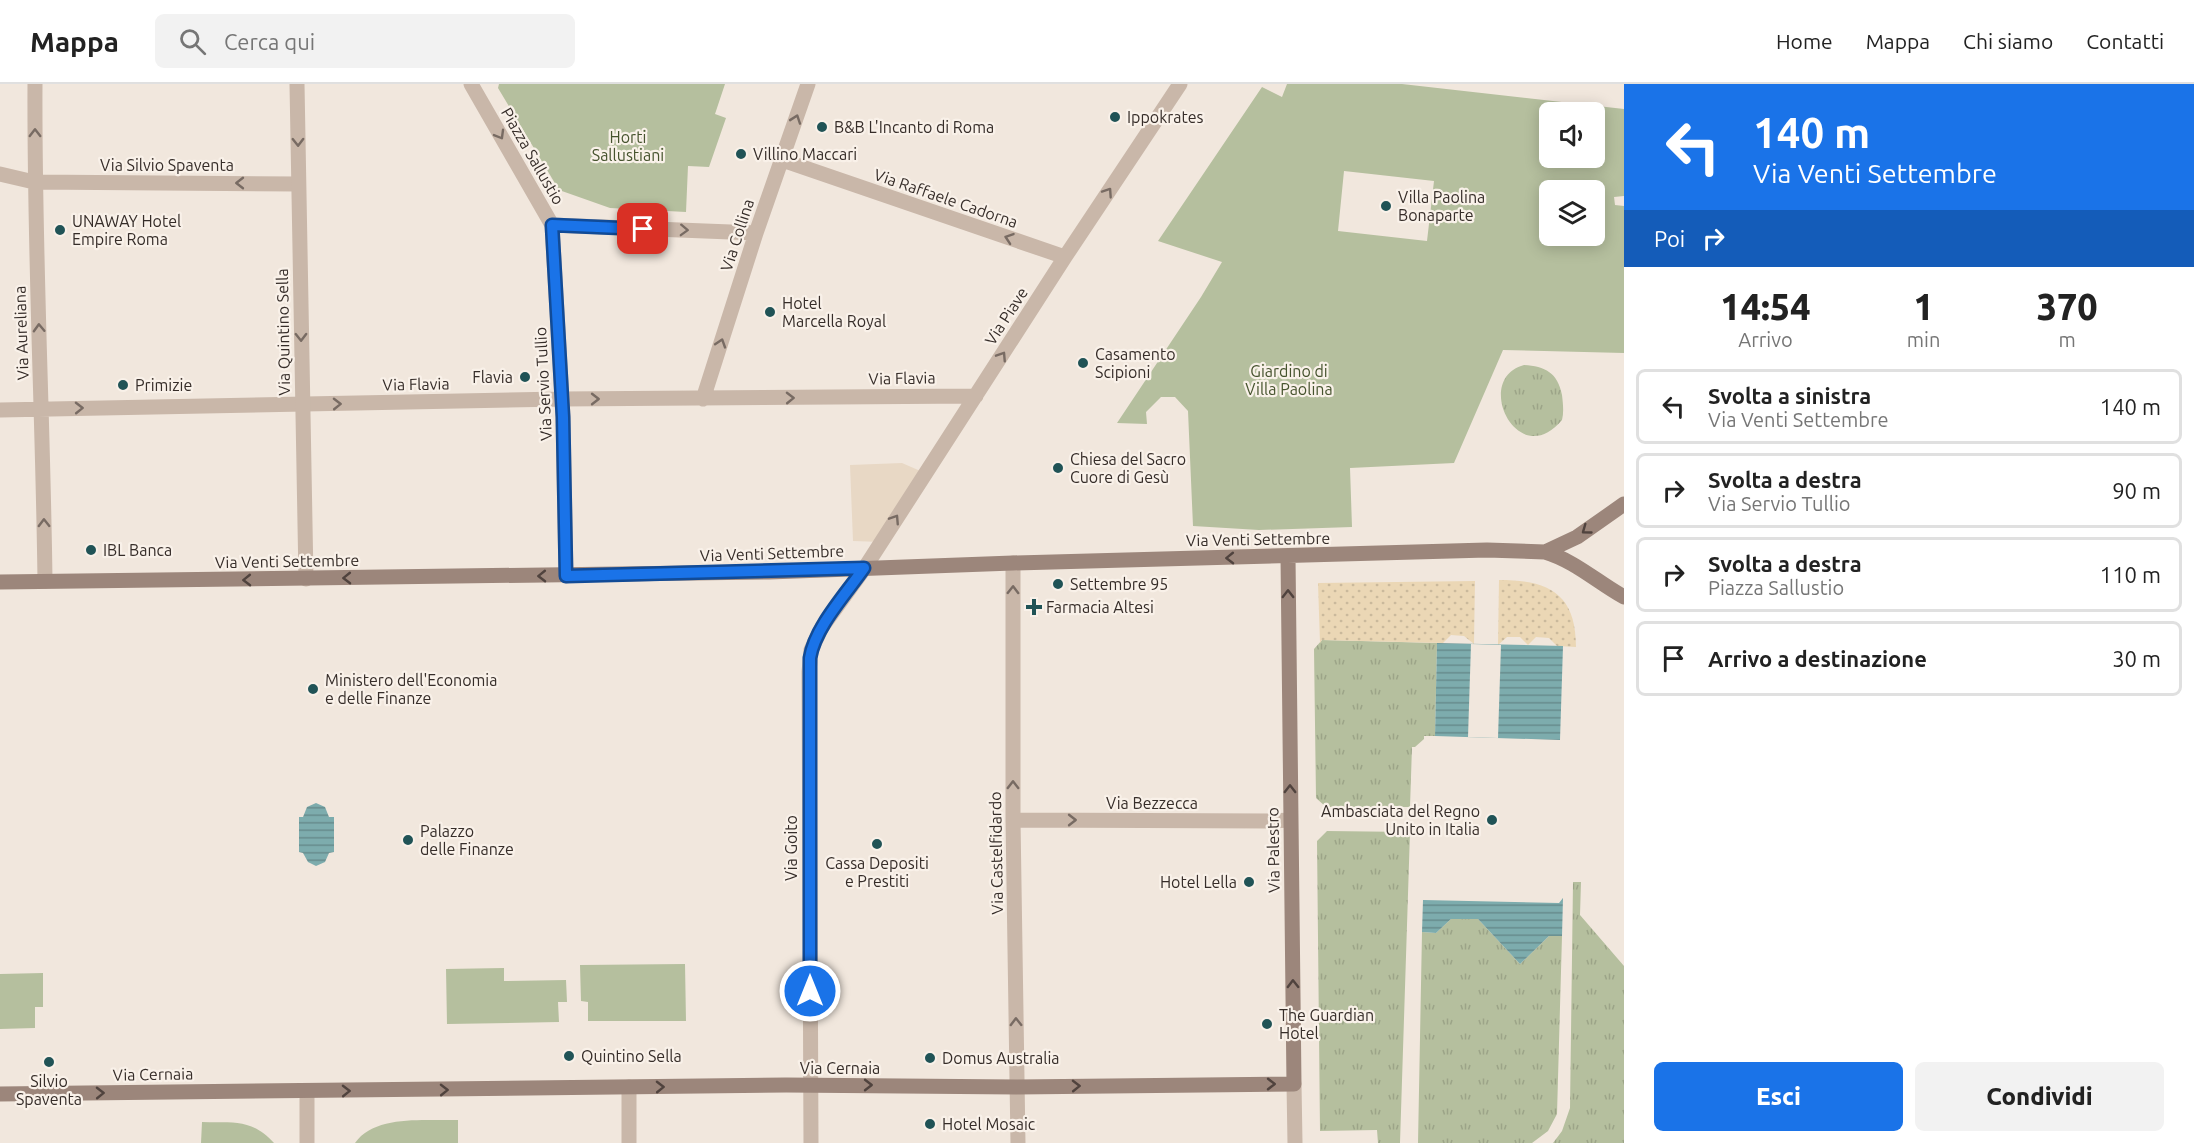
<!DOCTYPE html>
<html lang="it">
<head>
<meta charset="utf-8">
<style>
	:root { --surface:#fff; --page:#f2f2f2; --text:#222; --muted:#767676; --line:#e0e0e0; --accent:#1a73e8 }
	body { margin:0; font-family:Ubuntu,sans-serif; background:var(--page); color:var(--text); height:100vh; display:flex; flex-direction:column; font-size:22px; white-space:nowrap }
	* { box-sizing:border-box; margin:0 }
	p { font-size:20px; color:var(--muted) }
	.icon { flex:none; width:33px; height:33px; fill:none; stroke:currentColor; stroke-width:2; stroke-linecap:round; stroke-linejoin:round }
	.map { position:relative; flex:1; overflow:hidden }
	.panel { display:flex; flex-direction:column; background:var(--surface); width:570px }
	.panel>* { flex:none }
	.hud { background:#1a73e8; color:#fff; overflow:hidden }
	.buttons { position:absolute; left:1539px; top:18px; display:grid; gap:12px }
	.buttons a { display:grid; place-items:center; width:66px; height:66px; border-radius:9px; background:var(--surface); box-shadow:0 3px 15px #0003; font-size:30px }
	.pin { position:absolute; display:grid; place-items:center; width:51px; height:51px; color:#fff; margin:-26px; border-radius:12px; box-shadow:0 3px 9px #0006 }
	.me { position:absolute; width:66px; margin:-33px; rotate:0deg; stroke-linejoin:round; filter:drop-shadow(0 0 4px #0008) }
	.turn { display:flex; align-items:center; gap:21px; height:126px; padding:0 30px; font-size:27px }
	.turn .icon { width:78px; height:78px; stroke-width:2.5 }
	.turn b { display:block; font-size:42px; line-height:51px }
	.then { display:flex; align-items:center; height:57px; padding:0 30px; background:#0003; gap:12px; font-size:22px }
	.eta { display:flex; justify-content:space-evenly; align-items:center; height:102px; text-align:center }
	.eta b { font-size:36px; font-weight:800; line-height:42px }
	.action { display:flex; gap:12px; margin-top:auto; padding:12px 30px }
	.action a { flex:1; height:69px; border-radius:9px; background:var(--accent); color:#fff; font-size:24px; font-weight:800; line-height:69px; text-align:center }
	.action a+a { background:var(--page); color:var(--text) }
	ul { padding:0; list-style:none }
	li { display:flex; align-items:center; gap:18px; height:75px; margin:0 12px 9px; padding:0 18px; border:3px solid var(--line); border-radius:9px }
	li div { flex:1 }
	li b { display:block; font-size:22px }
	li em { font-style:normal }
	header { display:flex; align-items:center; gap:36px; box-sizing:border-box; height:84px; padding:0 30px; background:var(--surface); border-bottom:2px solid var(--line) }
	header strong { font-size:28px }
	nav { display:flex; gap:33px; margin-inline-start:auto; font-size:21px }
	.search { width:420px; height:54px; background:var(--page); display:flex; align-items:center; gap:15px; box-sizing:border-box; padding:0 21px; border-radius:9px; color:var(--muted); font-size:22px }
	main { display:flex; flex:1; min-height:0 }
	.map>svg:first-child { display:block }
</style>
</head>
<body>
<header>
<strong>Mappa</strong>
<div class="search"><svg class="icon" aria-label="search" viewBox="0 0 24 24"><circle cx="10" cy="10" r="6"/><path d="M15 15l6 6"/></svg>Cerca qui</div>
<nav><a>Home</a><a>Mappa</a><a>Chi siamo</a><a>Contatti</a></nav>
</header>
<main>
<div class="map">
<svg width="1624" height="1059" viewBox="0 0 1624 1059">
	<defs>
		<pattern id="grass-tufts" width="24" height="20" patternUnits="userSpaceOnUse" patternTransform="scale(1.5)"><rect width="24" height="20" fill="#b5bf9e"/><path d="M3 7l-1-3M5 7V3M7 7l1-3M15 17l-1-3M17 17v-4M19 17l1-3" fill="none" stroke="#9ca488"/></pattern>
		<pattern id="sand-dots" width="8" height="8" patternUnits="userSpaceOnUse" patternTransform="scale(1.5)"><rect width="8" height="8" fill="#ebd7b5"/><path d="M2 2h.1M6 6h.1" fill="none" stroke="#cab99c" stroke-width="1.8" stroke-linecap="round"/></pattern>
		<pattern id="water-rules" width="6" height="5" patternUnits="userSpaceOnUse" patternTransform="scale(1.5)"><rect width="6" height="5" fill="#7dacad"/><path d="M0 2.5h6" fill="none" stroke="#678c8d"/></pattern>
	</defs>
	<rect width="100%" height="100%" fill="#f1e7dd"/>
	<path fill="url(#grass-tufts)" d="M1524 281C1545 282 1558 289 1562 311 1563 320 1564 328 1562 336 1518 389 1472 295 1524 281Z
		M1322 556 1437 559 1435 652H1424V655L1415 663H1412L1410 723H1326L1316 714 1314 565Z
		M1327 747 1410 748 1400 1059H1378L1377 1046 1320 1047 1317 757Z
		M1573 798H1581L1580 831 1624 882V1059H1553L1562 1047 1570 1024Z
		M1451 835H1478L1520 880 1549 852H1562L1557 1030 1548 1047 1532 1059H1418L1422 848 1436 849Z"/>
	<path fill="url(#sand-dots)" d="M1499 496C1548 496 1576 509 1576 563L1557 562 1549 554 1536 553 1528 561 1520 553H1507L1498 561Z
		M1475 497 1474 560 1464 552 1451 551 1443 559 1322 556 1320 559 1318 499Z"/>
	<path fill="#b5bf9e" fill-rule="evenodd" d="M499 0H725L715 30 726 34 709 83 688 82 686 128 610 124 559 106 498 4Z
		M1287 0H1402L1624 25V112L1614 113 1615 121 1624 122V269L1503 266 1454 379 1350 384 1352 443 1259 446 1193 442 1188 327 1175 313H1161L1146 328 1147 340 1117 339 1201 213 1222 178 1158 157 1262 3 1282 13ZM1550 28H1594V74H1550ZM1344 87 1434 97 1427 157 1338 147ZM1550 106H1594V152H1550Z
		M685 880 686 937H588V918L581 917 580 881Z
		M504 884V897L566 896 567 918H558L559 938 447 940 446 885Z
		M43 889V923H35V944L0 945V890Z
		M458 1036V1059H355C375 1030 426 1037 458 1036Z
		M202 1038C233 1039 251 1034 274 1059H201Z"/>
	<path fill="#e8d8c5" d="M902 379 925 389 881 458 853 457 850 381Z"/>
	<path fill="url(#water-rules)" d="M1437 559 1563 562 1560 656 1435 652Z
		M316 719 325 723 329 733H334V768L329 769 325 778 316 782 308 778 303 769 299 768V733H303L307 723Z
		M1563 814 1562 852H1549L1520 880 1478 835H1451L1436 849 1422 848 1423 816 1559 819Z"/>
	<path fill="#f1e7dd" d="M1471 560 1501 561 1498 654 1468 653Z"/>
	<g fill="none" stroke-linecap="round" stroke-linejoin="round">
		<path stroke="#c9b7a9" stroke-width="15" d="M35 0C34 166 43 332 45 497
			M471 0 552 141 756 149
			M782 76 1065 173
			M0 90 34 98 298 100
			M552 141 563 333 566 492
			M703 315 756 149 808 0
			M0 326 562 315 976 312
			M1013 479V736L1018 1059
			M1013 736 1271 737 1290 736
			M1294 1000 1295 1059
			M629 1059V1003
			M811 1059 809 588 811 566 822 543 864 485 1065 173 1180 0"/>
		<path stroke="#c9b7a9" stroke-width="15" d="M297 0 306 495
			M307 1059V1008"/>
		<path stroke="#9c867b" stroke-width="15" d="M1545 468 1577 453 1624 420
			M0 498 769 488 1013 479 1487 466 1545 468C1575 477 1597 498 1624 513
			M0 1010 786 1001 1017 1003 1294 1000 1288 473"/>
	</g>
	<defs><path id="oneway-chevron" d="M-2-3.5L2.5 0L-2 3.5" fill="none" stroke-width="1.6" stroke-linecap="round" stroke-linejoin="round" transform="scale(1.5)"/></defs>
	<g stroke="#786b63">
		<use href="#oneway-chevron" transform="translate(796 35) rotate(-71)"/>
		<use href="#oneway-chevron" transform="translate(35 49) rotate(-90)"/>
		<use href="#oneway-chevron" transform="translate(500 51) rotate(60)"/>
		<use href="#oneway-chevron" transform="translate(298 58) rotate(89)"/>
		<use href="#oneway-chevron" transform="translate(240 99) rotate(-180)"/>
		<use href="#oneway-chevron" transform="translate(1108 108) rotate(-56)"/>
		<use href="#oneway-chevron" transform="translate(684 146) rotate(2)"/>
		<use href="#oneway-chevron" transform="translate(1009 154) rotate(-161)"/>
		<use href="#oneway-chevron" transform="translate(39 244) rotate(-92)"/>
		<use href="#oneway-chevron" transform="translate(301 253) rotate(89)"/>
		<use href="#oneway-chevron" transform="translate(721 259) rotate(-72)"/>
		<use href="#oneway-chevron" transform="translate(1002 272) rotate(-57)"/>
		<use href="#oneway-chevron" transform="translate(790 314) rotate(-1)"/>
		<use href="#oneway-chevron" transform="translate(595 315)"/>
		<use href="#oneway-chevron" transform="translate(337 320) rotate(-1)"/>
		<use href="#oneway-chevron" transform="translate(79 324) rotate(-1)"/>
		<use href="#oneway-chevron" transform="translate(895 435) rotate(-57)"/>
		<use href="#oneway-chevron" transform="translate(44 439) rotate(-91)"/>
		<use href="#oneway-chevron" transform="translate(1013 506) rotate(-89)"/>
		<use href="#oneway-chevron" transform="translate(1013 701) rotate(-90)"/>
		<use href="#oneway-chevron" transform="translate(1072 736)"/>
		<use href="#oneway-chevron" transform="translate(1016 938) rotate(-91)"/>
	</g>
	<g stroke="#50433e">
		<use href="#oneway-chevron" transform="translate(1586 446) rotate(144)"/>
		<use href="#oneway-chevron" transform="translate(1230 474) rotate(179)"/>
		<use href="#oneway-chevron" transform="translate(542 492) rotate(179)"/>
		<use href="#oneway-chevron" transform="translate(347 494) rotate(179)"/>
		<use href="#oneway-chevron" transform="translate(247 496) rotate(179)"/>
		<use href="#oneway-chevron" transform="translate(1288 510) rotate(-90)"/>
		<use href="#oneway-chevron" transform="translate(1290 705) rotate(-90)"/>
		<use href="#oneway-chevron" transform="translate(1293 900) rotate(-91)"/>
		<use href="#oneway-chevron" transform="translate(1271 1000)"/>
		<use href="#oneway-chevron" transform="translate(868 1001)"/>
		<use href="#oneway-chevron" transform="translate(1076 1002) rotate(-1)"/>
		<use href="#oneway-chevron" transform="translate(660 1003) rotate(-1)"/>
		<use href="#oneway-chevron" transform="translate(444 1006) rotate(-1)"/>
		<use href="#oneway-chevron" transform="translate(346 1007) rotate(-1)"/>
		<use href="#oneway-chevron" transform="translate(100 1009) rotate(-1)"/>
	</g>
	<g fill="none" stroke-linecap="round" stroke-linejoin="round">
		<defs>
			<path id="route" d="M643 145 552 141 563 333 566 492 864 484C846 510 815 543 810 574V907"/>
		</defs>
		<use href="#route" stroke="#114b97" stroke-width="15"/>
		<use href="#route" stroke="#1a73e8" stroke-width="10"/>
	</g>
	<g fill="#205356" stroke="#f9f1e9" stroke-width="2">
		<circle cx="1115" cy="33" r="6"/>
		<circle cx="822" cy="43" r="6"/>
		<circle cx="741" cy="70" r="6"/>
		<circle cx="1386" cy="122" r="6"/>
		<circle cx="60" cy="146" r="6"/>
		<circle cx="770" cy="228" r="6"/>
		<circle cx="1083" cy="279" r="6"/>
		<circle cx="525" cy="293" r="6"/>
		<circle cx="123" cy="301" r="6"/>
		<circle cx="1058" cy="384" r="6"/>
		<circle cx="91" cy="466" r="6"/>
		<circle cx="1058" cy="500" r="6"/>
		<path d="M1031 514h6v6h6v6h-6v6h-6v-6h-6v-6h6z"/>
		<circle cx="313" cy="605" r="6"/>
		<circle cx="1492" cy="736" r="6"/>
		<circle cx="408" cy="756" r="6"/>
		<circle cx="877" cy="760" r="6"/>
		<circle cx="1249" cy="798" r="6"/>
		<circle cx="1267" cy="940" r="6"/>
		<circle cx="569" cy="972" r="6"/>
		<circle cx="930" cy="974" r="6"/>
		<circle cx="49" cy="978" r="6"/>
		<circle cx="930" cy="1040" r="6"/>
	</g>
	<g text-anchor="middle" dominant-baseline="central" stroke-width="4.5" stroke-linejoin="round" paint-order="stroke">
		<g font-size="16" fill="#362d29" stroke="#f9f1e9" text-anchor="start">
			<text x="1127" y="33">Ippokrates</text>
			<text x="834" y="43">B&amp;B L'Incanto di Roma</text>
			<text x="753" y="70">Villino Maccari</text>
			<text x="1398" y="113">Villa Paolina<tspan x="1398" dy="18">Bonaparte</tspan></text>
			<text x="72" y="137">UNAWAY Hotel<tspan x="72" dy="18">Empire Roma</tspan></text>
			<text x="782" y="219">Hotel<tspan x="782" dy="18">Marcella Royal</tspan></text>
			<text x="1095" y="270">Casamento<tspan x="1095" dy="18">Scipioni</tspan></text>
			<text x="513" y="293" text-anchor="end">Flavia</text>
			<text x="135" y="301">Primizie</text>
			<text x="1070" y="375">Chiesa del Sacro<tspan x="1070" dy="18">Cuore di Gesù</tspan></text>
			<text x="103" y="466">IBL Banca</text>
			<text x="1070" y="500">Settembre 95</text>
			<text x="1046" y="523">Farmacia Altesi</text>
			<text x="325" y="596">Ministero dell'Economia<tspan x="325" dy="18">e delle Finanze</tspan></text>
			<text x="1480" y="727" text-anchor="end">Ambasciata del Regno<tspan x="1480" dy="18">Unito in Italia</tspan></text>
			<text x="420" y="747">Palazzo<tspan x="420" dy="18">delle Finanze</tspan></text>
			<text x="877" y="779" text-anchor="middle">Cassa Depositi<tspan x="877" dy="18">e Prestiti</tspan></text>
			<text x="1237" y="798" text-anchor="end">Hotel Lella</text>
			<text x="1279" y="931">The Guardian<tspan x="1279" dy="18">Hotel</tspan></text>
			<text x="581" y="972">Quintino Sella</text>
			<text x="942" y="974">Domus Australia</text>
			<text x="49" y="997" text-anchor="middle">Silvio<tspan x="49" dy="18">Spaventa</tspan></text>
			<text x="942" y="1040">Hotel Mosaic</text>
		</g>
		<g font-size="16" fill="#46532e" stroke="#f9f1e9">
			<text x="628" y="53">Horti<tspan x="628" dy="18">Sallustiani</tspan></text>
			<text x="1289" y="287">Giardino di<tspan x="1289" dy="18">Villa Paolina</tspan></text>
		</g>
		<g font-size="16" fill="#362d29" stroke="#f9f1e9">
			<text transform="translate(533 72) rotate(60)">Piazza Sallustio</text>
			<text x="167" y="81">Via Silvio Spaventa</text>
			<text transform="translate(946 114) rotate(19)">Via Raffaele Cadorna</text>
			<text transform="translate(737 151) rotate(-72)">Via Collina</text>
			<text transform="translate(1006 232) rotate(-57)">Via Piave</text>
			<text transform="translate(283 248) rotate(-91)">Via Quintino Sella</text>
			<text transform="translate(21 249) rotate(-92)">Via Aureliana</text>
			<text transform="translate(902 294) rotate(-1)">Via Flavia</text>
			<text transform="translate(416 300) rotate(-1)">Via Flavia</text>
			<text transform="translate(543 300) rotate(-93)">Via Servio Tullio</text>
			<text transform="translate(1258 455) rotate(-1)">Via Venti Settembre</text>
			<text transform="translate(772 469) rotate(-2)">Via Venti Settembre</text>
			<text transform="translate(287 477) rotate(-1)">Via Venti Settembre</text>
			<text x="1152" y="719">Via Bezzecca</text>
			<text transform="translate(791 764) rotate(-90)">Via Goito</text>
			<text transform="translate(1273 766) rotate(-91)">Via Palestro</text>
			<text transform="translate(996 769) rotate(-91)">Via Castelfidardo</text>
			<text x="840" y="984">Via Cernaia</text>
			<text transform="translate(153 990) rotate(-1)">Via Cernaia</text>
		</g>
	</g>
</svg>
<div class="buttons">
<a><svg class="icon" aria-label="sound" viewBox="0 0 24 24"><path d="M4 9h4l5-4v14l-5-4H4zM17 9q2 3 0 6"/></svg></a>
<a><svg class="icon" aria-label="layers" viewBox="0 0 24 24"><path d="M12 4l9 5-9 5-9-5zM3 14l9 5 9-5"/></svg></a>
</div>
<div class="pin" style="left:643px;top:145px;background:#d93025"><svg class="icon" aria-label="arrive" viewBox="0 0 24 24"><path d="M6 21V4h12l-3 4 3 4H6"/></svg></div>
<svg class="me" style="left:810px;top:907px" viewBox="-20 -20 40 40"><circle r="17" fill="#1a73e8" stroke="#fff" stroke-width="3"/><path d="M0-11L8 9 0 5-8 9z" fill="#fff"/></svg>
</div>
<section class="panel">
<div class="hud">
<div class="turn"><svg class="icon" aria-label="left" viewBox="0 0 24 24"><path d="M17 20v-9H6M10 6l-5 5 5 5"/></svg><div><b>140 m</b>Via Venti Settembre</div></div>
<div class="then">Poi<svg class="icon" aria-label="right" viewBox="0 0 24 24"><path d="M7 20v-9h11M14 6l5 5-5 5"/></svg></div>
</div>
<div class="eta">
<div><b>14:54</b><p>Arrivo</p></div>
<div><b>1</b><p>min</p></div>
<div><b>370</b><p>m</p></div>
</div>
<ul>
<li><svg class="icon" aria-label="left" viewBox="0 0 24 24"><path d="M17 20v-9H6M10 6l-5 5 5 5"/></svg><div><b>Svolta a sinistra</b><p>Via Venti Settembre</p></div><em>140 m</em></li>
<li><svg class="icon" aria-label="right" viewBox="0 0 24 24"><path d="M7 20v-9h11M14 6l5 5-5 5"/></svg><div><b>Svolta a destra</b><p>Via Servio Tullio</p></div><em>90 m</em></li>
<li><svg class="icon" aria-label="right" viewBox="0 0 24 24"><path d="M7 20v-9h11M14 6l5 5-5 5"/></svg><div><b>Svolta a destra</b><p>Piazza Sallustio</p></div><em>110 m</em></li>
<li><svg class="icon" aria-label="arrive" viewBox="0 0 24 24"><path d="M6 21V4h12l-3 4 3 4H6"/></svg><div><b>Arrivo a destinazione</b></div><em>30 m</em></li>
</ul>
<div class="action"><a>Esci</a><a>Condividi</a></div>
</section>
</main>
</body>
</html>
